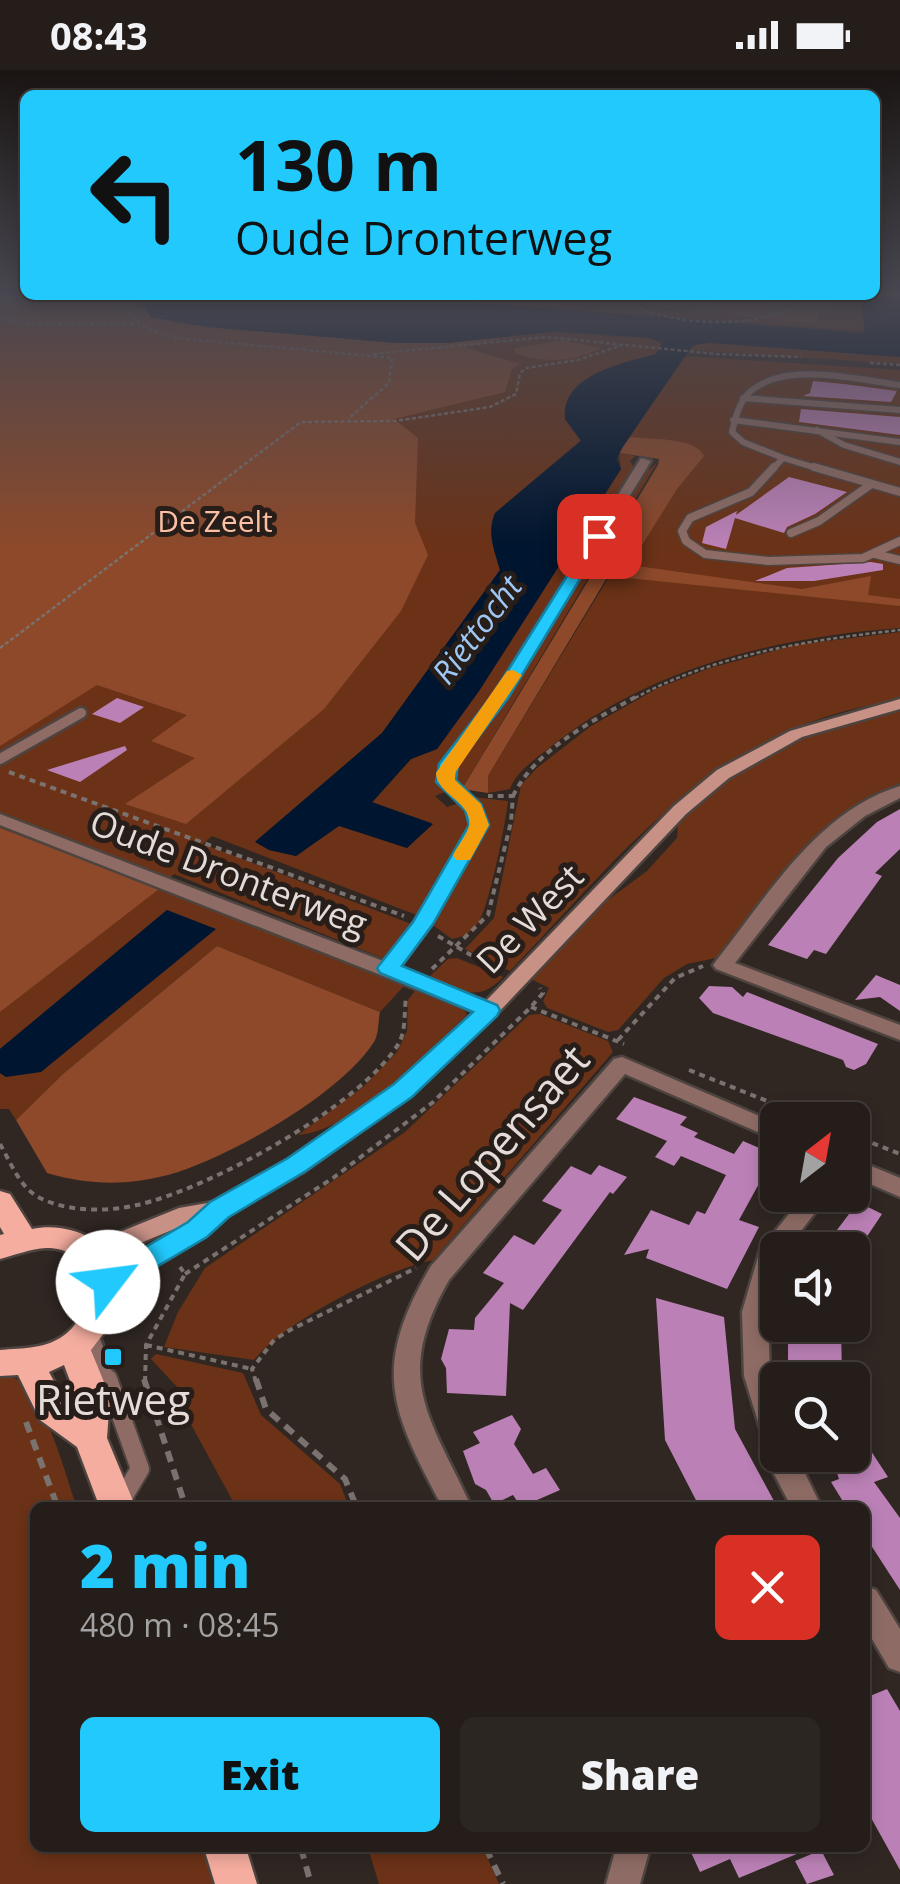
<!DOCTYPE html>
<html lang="en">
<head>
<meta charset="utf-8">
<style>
	:root { --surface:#241d1a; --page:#2c2623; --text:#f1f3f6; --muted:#a3a2a2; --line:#413b39; --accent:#21c9fd }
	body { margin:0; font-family:"Open Sans",sans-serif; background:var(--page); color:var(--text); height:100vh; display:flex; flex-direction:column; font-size:38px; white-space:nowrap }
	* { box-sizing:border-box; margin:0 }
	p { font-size:32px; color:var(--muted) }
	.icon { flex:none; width:55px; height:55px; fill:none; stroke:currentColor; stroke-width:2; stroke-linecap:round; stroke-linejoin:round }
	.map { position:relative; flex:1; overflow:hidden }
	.side { position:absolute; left:30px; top:1432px; width:840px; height:350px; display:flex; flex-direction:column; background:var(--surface); border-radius:15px; box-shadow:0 5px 15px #0003,0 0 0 2px var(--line) }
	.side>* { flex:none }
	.top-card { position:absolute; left:20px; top:20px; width:860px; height:210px; border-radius:15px; box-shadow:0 5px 15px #0003,0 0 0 2px var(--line); background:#21c9fd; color:#111; overflow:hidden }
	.needle { width:65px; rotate:31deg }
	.buttons { position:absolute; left:760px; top:1032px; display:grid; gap:20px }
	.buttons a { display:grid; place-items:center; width:110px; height:110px; border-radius:15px; background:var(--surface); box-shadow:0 5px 15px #0003,0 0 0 2px var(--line); font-size:50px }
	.pin { position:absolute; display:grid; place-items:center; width:85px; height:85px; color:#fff; margin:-42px; border-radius:20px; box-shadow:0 5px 15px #0006 }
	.me { position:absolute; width:110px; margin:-55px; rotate:60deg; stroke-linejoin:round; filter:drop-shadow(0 0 8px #0008) }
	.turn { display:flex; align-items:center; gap:35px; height:210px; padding:0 50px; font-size:45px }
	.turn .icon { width:130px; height:130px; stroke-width:2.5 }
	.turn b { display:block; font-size:70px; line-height:85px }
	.round { display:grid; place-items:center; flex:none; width:105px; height:105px; border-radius:15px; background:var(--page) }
	.summary { display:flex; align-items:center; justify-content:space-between; height:170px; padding:0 50px }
	h1 { font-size:60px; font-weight:800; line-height:75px; color:var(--accent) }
	.cta { display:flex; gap:20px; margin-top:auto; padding:20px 50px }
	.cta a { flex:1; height:115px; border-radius:15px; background:var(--accent); color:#111; font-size:40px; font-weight:800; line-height:115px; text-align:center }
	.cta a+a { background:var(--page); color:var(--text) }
	.status { display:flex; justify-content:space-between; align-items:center; height:70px; padding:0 50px; background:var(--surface); direction:ltr }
	.status svg { height:28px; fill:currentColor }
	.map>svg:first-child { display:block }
</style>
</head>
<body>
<div class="status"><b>08:43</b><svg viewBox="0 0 49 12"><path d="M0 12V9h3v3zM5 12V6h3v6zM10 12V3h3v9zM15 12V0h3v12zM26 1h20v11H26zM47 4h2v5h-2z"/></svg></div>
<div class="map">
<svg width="900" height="1814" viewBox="0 0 900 1814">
	<rect width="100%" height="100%" fill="#302723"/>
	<path fill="#6b3217" d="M0 223 137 225 507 260 649 268 663 275 657 284C623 294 564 304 565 349L581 370 495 443C488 465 494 480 500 500L382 663 256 771 270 780 296 786 339 755 407 778 432 753 372 733 411 689 437 679 479 621 621 399 619 383 635 386 630 391 635 399 493 627 440 697 438 711 448 721 435 726 447 737 462 732 472 754 419 846 212 766 203 774 414 855 385 889 174 804 160 818 404 916 380 942 217 876 64 1003 16 1050 9 1039H0V1003L6 1007 167 840 0 979Z
		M875 223H900V264L382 226Z
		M711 273 900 287V294L689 280 697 274Z
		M684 286 900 300V558C777 567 651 597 553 675 537 688 517 700 510 719L488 723V706L683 385 630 367Z
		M657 393 462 719 453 710 452 701 509 623 638 409Z
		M900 562V630C718 655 629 777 510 901L465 879 494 848 521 715 537 698 591 656 658 618 710 598 795 575Z
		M900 640V715L855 737 825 759 716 888 687 894 664 908 618 960 608 962 547 938 543 931 549 918 531 909 601 835 647 801 677 768 678 753 718 716 799 669Z
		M473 727 508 731C506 751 489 839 478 853 472 862 463 867 452 869L430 853 470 784Z
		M457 888 503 907C477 935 460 919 429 907L448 889Z
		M418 917 462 935 467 945C425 983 354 1061 298 1065L363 1017 397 982 407 961 408 930Z
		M540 944 608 971 613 982 433 1190C385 1200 285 1251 254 1290L164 1277 178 1242 205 1198 405 1062 529 945Z
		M156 1284 243 1303 261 1345 340 1414 349 1437H236L181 1336 180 1320 151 1289Z
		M0 1302C44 1310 63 1400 77 1437L35 1438V1778H204L215 1814H0Z
		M368 1778H483L499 1814H379Z"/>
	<path fill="#8d492a" d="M0 223 58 231 62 230 48 225 142 228 140 236 151 247 180 254 395 273 513 267 464 277 520 294 512 299 505 322 394 349 418 368 415 453 428 485 401 541 324 639 186 754 125 734 195 688 151 671 187 645 97 615 0 676Z
		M635 225 756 236 769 227 799 230 772 247 816 225H838L839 239 820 244 814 253H809L652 236 640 233Z
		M562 270 601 278C576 292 543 293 516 284L514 279Z
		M630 367C651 370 694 366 704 386L677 419 637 483 633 491 637 496 802 519 871 506 868 525 900 529V536L608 506 488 706V723L462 719 658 395 659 389 619 383Z
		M0 758 159 819 0 942Z
		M217 876 380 942C378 951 379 964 374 972 340 1025 228 1088 168 1105 127 1116 87 1115 47 1103L16 1050 64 1003Z"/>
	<path fill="#00152f" d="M137 225H374L861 263 865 260 860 227H897L900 229V287L711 273 693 275 623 376 617 389 621 399 479 621 437 679 411 689 372 732 433 754 407 778 339 756 296 786 269 780 255 772 382 663 500 500C495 481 486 464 495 443L581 371 565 349C561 304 624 293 656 284L662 273 649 268 560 261 449 273H396L207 257 151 247Z
		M167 840 216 859 41 1002 6 1007 0 1003V979Z"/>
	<path fill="#bb81b6" d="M813 311 844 314 897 321 891 332 803 326 810 323Z
		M801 339 900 347V365L799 352Z
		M789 407 847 422 815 444 787 457 784 463 735 448 726 479 702 473 706 457 737 441 736 445Z
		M871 492 883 494V500L814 511H755L787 498Z
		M117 628 144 637 120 653 92 644Z
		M125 676 127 680 80 712 47 700Z
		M900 739V779L875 803 882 806 826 884 814 880 807 889 768 875 838 788 877 752Z
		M876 905 900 915V941L880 927 855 930Z
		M709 916 732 917 743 927 747 922 878 974 866 994 854 1000 846 997 843 990 713 943 699 928Z
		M634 1027 687 1047 680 1055 698 1063 694 1067 734 1084 743 1071 778 1086V1117L761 1110 739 1150 759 1157 727 1219 646 1188 649 1179 624 1185 651 1140 689 1155 697 1141 705 1144 726 1105 681 1086 674 1096 655 1087 667 1071 616 1049Z
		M599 1095 627 1107 613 1124 610 1122 523 1240 510 1233 506 1326 447 1323 446 1298 441 1289 449 1259 474 1260 475 1248 504 1213 483 1203 514 1165 534 1175 562 1140 542 1131 571 1096 591 1105Z
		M858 1132 882 1144 858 1180H822Z
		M656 1228 724 1247 735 1359 774 1431 756 1438H700L665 1370Z
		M788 1255H841L842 1310H804V1295L788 1293Z
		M512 1345 521 1359 514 1374 533 1404 546 1398 560 1420 521 1437 513 1425 494 1434 486 1420 475 1414 463 1381 480 1373 473 1362Z
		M852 1352 888 1407 874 1412 900 1448V1520L865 1466V1438H847L831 1412 839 1409 831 1385H852Z
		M887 1619 900 1641V1800L865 1737V1628Z
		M689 1778H811L739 1808 730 1789 700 1802Z
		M821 1780 834 1805 807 1814 795 1791Z"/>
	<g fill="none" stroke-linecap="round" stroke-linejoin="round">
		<defs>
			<path id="lane-far4" d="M743 328 900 340
				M733 350 900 372
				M817 360 844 375 900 392
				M783 388 823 400
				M772 400 783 388 743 372 732 362C736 346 739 331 752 320 789 291 858 310 900 315"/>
			<path id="lane-far3" d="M774 397 751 422 690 448 682 461 686 471 705 484 768 491 863 488 900 471
				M814 397 900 422
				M791 463 819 451 870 415
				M875 484 900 490"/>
			<path id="lane-far2" d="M0 689 81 643"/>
			<path id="lane-far1" d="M91 1261 109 1312"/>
			<path id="lane" d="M108 1309 140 1399 122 1429"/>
			<path id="street" d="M641 388 651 391 507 628 456 694 455 711 480 734 488 755 432 854 399 898 496 935 499 940 496 945H482L0 755V744L383 891 414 852 470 755 466 740 438 712 440 694 492 626Z
				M900 716V728L865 746 826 777 735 893 900 955V970L716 899 713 895 716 891C767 827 817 741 900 716Z
				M622 987 778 1054V1071L625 1004 449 1210C392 1310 430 1346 472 1438H443C390 1339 371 1298 431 1196L614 989Z
				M852 1088 900 1108V1127L852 1106Z
				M804 1125H829L786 1180H778V1205L768 1242 770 1306 778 1328V1385H796L822 1438H792L774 1404 768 1385 771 1380 764 1371 744 1306 742 1242 760 1180Z
				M865 1516 876 1520 900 1559V1602L889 1598 865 1557Z
				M616 1778H650L640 1814H606Z"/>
			<path id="secondary" d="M900 629V639L802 667 729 708 686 744 496 945 411 1025 305 1101 228 1145 205 1166 117 1220 108 1223 99 1220 96 1213 99 1206 189 1153 92 1193 83 1191 80 1184 83 1177 179 1138 213 1132 289 1089 395 1015 482 935 674 736 717 700 790 661Z"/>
			<path id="primary" d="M0 1121 10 1124 32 1159C72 1150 126 1175 120 1224 117 1247 105 1262 91 1280L110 1327 107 1368 136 1438H100L77 1377 40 1350 18 1305 0 1306V1280C23 1278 48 1279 67 1263 98 1237 96 1177 46 1178 31 1179 14 1185 0 1189V1165L4 1164 0 1157ZM64 1295 76 1327 75 1338 64 1330 49 1302Z
				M204 1778H246L257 1814H215Z"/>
		</defs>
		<use href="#lane-far4" stroke="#4d4440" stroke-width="9"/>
		<use href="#lane-far3" stroke="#4d4440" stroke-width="11"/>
		<use href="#lane-far2" stroke="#4d4440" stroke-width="15"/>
		<use href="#lane-far1" stroke="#4d4440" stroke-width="18"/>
		<use href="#lane" stroke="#4d4440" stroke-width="22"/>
		<use href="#street" stroke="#4d4440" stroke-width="5"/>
		<use href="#secondary" stroke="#4d4440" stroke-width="5"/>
		<use href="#primary" stroke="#4d4440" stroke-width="5"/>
		<path stroke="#7a726e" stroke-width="2.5" stroke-dasharray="4 2.5" stroke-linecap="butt" d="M875 224 900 223
			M113 225 121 226C131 255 148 260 176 268L392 288 389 313 348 349
			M609 225C654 251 721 259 772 246 790 242 805 229 823 225
			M0 248 25 254H134
			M373 284 547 267 716 284 801 287
			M870 293 900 295
			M0 578 301 352 395 351 490 337 516 324 520 303 526 298 578 290 622 275
			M635 628C716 584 810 570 900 560"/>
		<path stroke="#7a726e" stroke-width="4" stroke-dasharray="6 5" stroke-linecap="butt" d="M9 702 404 846
			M513 726C536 678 595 650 639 625
			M438 866 499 901
			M432 899 488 845 511 752 513 726H488
			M531 937 624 974
			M618 970 675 908 703 896
			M689 1000 815 1050
			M852 1065 900 1084
			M0 1074C11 1093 20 1118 40 1128 68 1142 108 1142 137 1135 209 1119 361 1036 399 973 406 960 404 942 406 928
			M185 1204 333 1108 432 1033 531 937 543 923 540 918
			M146 1275 252 1299
			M145 1312 146 1275 185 1204 180 1197
			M256 1312 252 1299 274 1270 290 1260 416 1198"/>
		<path stroke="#7a726e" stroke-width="6" stroke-dasharray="11 8" stroke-linecap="butt" d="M144 1309 186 1438
			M256 1309 266 1339 345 1409 357 1438
			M26 1352 58 1438
			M301 1778 311 1814
			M486 1778 503 1814"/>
		<use href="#lane-far4" stroke="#8e6c65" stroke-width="6"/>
		<use href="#lane-far3" stroke="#8e6c65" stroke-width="8"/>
		<use href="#lane-far2" stroke="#8e6c65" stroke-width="10"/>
		<use href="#lane-far1" stroke="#8e6c65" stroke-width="12"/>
		<use href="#lane" stroke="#8e6c65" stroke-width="18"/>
		<use href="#street" fill="#8e6c65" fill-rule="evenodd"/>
		<use href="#secondary" fill="#c89186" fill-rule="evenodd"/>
		<use href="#primary" fill="#f4ad9f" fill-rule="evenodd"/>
	</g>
	<linearGradient id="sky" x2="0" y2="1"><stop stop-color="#1a1513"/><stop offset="0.47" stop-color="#484750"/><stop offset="1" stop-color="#484750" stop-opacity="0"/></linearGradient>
	<rect width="900" height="477" fill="url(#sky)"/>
	<path fill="#21c9fd" stroke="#1583a4" stroke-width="2.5" d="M594 463 606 466 508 628 458 694 456 710 481 734 489 755 433 854 402 896 497 935 500 940 497 946 412 1027 306 1101 229 1147 207 1167 117 1220 108 1224 98 1220 93 1212 98 1205 188 1152 210 1132 288 1088 394 1014 473 942 380 903 377 898 413 852 469 755 465 740 436 712 439 694 492 626Z"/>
	<path fill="#f59e0b" d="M513 600 522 605 455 703V710L481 734 489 755 470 790H456L453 785C457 777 467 765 469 756 474 733 437 725 436 703L507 601Z"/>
	<rect fill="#21c9fd" stroke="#271d19" stroke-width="4" x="103" y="1277" width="20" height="20" rx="5"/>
	<g text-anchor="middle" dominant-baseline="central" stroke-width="10" stroke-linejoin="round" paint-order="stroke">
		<g font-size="30" fill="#fbbfa4" stroke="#271d19">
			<text x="215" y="450">De Zeelt</text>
		</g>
		<g font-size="32" font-style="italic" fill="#9dc8f6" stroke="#271d19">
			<text transform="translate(476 559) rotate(-53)">Riettocht</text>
		</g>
		<g font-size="35" fill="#e3dcd9" stroke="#271d19">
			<text transform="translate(229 802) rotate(21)">Oude Dronterweg</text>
			<text transform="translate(529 848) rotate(-46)">De West</text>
		</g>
		<g font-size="42" fill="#e3dcd9" stroke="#271d19">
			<text transform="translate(491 1082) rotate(-49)">De Lopensaet</text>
		</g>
		<g font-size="42" fill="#e3dcd9" stroke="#271d19">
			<text x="113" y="1328">Rietweg</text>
		</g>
	</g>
</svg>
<div class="buttons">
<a><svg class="needle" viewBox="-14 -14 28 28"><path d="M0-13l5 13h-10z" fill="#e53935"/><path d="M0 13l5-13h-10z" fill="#a3a2a2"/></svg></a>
<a><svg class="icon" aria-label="sound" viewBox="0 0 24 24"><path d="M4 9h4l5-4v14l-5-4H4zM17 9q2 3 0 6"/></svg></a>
<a><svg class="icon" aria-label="search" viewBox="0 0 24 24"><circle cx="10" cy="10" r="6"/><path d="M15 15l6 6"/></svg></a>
</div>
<div class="pin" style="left:599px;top:466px;background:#d93025"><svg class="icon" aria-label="arrive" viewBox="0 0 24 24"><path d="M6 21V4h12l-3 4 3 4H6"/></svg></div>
<svg class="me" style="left:108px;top:1212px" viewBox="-20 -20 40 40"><circle r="19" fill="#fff"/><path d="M0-13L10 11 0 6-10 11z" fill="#21c9fd"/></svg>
<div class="top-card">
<div class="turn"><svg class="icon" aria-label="left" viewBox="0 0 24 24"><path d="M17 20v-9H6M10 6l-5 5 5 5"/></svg><div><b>130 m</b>Oude Dronterweg</div></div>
</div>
<section class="side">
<div class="summary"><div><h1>2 min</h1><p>480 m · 08:45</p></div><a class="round" style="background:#d93025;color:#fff"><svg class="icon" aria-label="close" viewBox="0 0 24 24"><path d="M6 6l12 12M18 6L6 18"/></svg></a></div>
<div class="cta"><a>Exit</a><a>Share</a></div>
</section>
</div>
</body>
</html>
